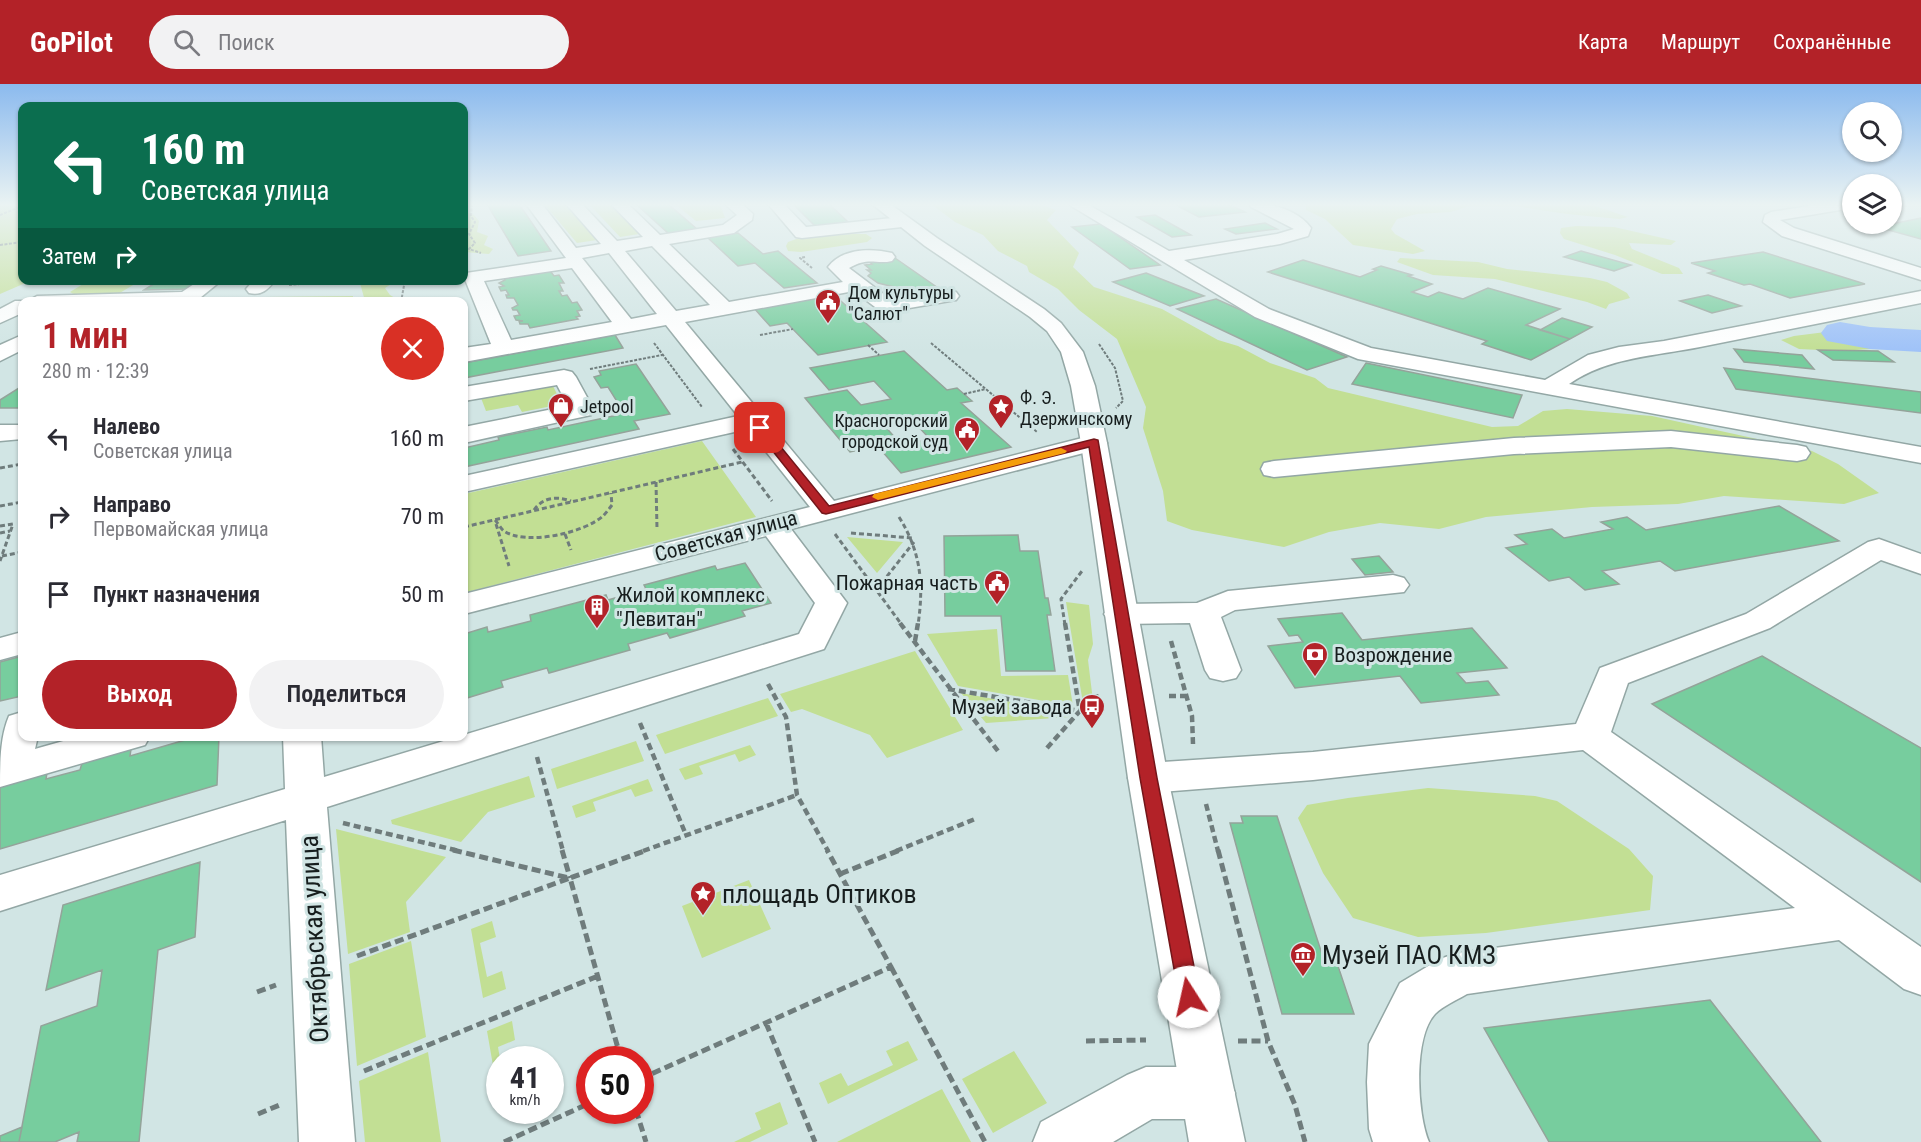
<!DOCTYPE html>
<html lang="ru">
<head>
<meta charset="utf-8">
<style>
	:root { --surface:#fff; --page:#f2f2f3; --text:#2b2b33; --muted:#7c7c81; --accent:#b32228 }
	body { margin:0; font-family:"Roboto Condensed",sans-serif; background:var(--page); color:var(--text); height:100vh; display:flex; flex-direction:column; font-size:22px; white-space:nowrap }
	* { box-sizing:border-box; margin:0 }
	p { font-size:20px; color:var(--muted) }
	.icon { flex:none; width:33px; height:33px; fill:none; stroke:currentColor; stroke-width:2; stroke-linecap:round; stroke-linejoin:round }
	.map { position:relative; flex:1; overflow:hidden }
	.side { position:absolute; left:18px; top:213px; width:450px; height:444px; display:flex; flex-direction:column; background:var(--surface); border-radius:12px; box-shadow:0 2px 4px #0004 }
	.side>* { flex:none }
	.top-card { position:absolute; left:18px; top:18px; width:450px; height:183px; border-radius:12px; box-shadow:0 2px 4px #0004; background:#0b6e4f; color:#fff; overflow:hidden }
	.buttons { position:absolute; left:1842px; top:18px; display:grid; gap:12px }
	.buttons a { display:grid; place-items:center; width:60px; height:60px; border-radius:50%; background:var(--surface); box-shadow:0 2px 4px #0004; font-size:30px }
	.speed { position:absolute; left:486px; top:962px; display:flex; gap:12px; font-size:30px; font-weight:700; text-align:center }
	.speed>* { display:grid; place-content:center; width:78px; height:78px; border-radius:50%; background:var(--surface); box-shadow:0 2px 4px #0004; line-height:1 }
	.speed small { font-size:15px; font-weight:400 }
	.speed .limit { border:9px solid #d22; background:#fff; color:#111 }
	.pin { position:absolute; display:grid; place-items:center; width:51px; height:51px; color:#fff; margin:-26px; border-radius:12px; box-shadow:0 3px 9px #0006 }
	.me { position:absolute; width:66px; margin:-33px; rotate:350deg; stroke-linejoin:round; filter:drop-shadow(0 0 4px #0008) }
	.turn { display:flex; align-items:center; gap:21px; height:126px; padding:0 24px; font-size:27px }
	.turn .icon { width:78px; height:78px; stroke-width:2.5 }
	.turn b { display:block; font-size:42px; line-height:51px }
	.then { display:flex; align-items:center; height:57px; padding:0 24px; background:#0003; gap:12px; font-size:22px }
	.round { display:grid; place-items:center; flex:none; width:63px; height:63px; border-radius:32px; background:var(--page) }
	.overview { display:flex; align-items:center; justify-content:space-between; height:102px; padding:0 24px }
	h1 { font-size:36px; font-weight:600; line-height:45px; color:var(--accent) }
	.button { display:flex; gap:12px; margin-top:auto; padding:12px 24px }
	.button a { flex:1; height:69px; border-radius:36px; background:var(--accent); color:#fff; font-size:24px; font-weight:600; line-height:69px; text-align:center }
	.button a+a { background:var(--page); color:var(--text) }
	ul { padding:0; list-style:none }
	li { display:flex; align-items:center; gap:18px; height:78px; padding:0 24px }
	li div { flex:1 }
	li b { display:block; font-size:22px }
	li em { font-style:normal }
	header { display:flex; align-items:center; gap:36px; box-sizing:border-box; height:84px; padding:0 30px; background:var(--accent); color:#fff }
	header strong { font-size:28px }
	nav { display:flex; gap:33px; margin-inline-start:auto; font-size:21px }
	.search { width:420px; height:54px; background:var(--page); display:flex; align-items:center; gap:15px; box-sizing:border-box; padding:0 21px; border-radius:33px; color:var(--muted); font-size:22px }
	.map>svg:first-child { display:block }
</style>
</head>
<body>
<header>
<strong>GoPilot</strong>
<div class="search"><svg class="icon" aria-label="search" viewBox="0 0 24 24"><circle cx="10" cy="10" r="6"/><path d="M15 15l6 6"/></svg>Поиск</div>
<nav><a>Карта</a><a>Маршрут</a><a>Сохранённые</a></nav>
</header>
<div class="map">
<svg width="1921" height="1058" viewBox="0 0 1921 1058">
	<rect width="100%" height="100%" fill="#d1e5e4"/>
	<path fill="#c2df94" d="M0 120H22V196L30 197 0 210Z
		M544 120H564L597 156 577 159Z
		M589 120H609L639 150 620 153Z
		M675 120H720L725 134 696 137Z
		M931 120H1039L1056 126 1047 136 1079 169 1073 183 1094 203 1162 225 1218 256 1238 262 1270 279 1315 294 1328 304 1492 343 1518 342 1543 327 1567 325 1652 332 1812 367 1838 380 1879 409 1844 420 1724 412 1678 420 1592 423 1486 433 1439 445 1380 439 1329 448 1284 463 1192 446 1167 437 1163 407 1143 344 1146 323 1117 255 1079 226 1058 205 1029 188 1027 182 998 167 983 151 955 138Z
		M1316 120H1589L1628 133 1619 135 1567 130 1515 122H1469L1451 128 1417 130 1397 135 1391 145 1395 150 1425 167 1413 170 1353 161 1325 135 1306 126V121Z
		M464 127 474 131 479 137 477 148 488 152 484 161 493 165 489 170 464 168Z
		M1576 142 1614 143 1676 157 1671 161 1629 159 1632 165 1679 184 1683 190H1662L1615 171 1564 155 1560 149 1561 144Z
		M853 150H866L872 154 867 158 801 168 788 167 786 162 788 158 799 154Z
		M1400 174 1478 178 1507 185 1590 194 1607 198 1627 209 1630 214 1609 220 1606 225 1587 218 1495 195 1433 191 1397 178Z
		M88 197H140L118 210 75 211 70 208Z
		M345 197H396L385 204 390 211 400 217H365L360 199Z
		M353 212V217H259L265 213Z
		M1865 243 1921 250V267L1885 264 1841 267 1799 265 1781 256 1794 252Z
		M552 300 562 320 522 328 518 321 486 327 481 314Z
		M702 357 756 433 464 509V410Z
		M847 453 903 458 877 489Z
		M1066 518 1089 521 1093 560 1088 576 1094 625H1084Z
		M997 545 1001 592 1068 591 1073 622 958 602 927 550Z
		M915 567 963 646 887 674 870 651 802 625 791 628 780 610Z
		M961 609 1071 629 1069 633 986 639Z
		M768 614 778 632 665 670 656 651Z
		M636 657 644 677 557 705 551 685Z
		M750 661 756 671 739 678 735 670 699 682 703 690 685 696 679 685Z
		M529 692 535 713 488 728 461 758 392 740 391 736Z
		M648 695 653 707 635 713 631 705 593 718 596 727 576 734 572 722Z
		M1428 704 1535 712 1557 717 1629 765 1653 792 1650 826 1486 849 1418 853 1353 834 1323 789 1298 734 1307 721 1348 714Z
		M336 745 446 773 406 818 410 848 348 870Z
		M749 796 771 845 702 874 682 822Z
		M492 837 496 853 480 859 487 893 502 887 506 905 483 914 471 845Z
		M411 857 426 953 357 982 349 880Z
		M512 937 515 956 498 963 500 975 499 1016 487 947Z
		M908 957 918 976 828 1020 819 999 841 989 848 1002 893 981 886 967Z
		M1014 967 1047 1019 993 1049 962 995Z
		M428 968 441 1058H365L359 997Z
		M942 1005 971 1058H837Z
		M780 1018 788 1040 750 1058H734L761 1045 755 1029Z"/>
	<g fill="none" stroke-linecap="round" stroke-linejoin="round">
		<path fill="#9fc2f8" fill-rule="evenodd" d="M1840 238 1870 243 1921 246V268L1870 265 1827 257 1821 249 1827 241Z"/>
	</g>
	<path fill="#77cd9e" stroke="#94a39a" stroke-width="1.5" d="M487 120H519L551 167 518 172Z
		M636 120H668L698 146 669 150Z
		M793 120H829L848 138 815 142Z
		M1174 120H1228L1245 128 1199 133Z
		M1155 131 1191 151 1172 153 1137 133Z
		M1921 134V155L1874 142 1892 140Z
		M1265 139 1277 145 1236 150 1225 145Z
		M1101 140 1160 181 1130 185 1072 143Z
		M738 149 763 170 778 167 817 199 784 204 755 179 738 182 707 153Z
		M1581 167 1631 181 1614 187 1564 173Z
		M1763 168 1865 200 1790 214 1750 200 1744 201 1708 189 1715 187 1691 179Z
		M895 174 938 204 916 210 907 206 900 208 894 203 878 199 868 192 871 189 867 186H871L865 181 872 180 869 178Z
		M1303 176 1360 193 1377 186 1373 185 1381 182 1412 191 1408 192 1432 200 1412 208 1428 213 1439 208 1463 215 1488 204 1560 225 1526 241 1570 255 1531 276 1482 260 1487 257 1268 188Z
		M546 187 551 188 554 192 559 191 564 199H559L563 207H559L562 212 567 211 572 219 577 218 582 226 577 227 580 232 576 233 578 235 530 244 528 240H520L519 237H523L516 236 514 232 520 231 517 226H513L512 224 518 221 514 214H507L506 211H509L506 206 501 207 499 203 504 202 499 199 505 196 503 193Z
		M1146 189 1204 212 1170 222 1113 198Z
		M160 196H200L187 205 144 206Z
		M833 210 887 258 818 271 787 239 770 242 753 223Z
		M1708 211 1741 222 1712 229 1680 217Z
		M1216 215 1347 273 1307 286 1177 225Z
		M1562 234 1592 243 1570 255 1540 246Z
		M615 251 623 264 464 294V279Z
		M1734 265 1802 271 1814 285 1744 278Z
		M1818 266 1878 267 1894 278 1833 276Z
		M904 267 947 306 957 304 972 317 961 319 1011 363 901 389 881 366 930 355 910 334 883 340 898 357 850 368 805 314 847 306 861 321 891 315 874 297 829 306 810 284Z
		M1366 279 1522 311 1513 334 1352 300Z
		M636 280 670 330 634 337 639 345 464 383V364L499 356 498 353 547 343 548 346 618 331 611 321 618 319 608 303 601 304 594 293 601 291 599 287Z
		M1724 284 1921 308V329L1736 305Z
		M22 302V324H0V316Z
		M1779 422 1839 457 1675 487 1660 477 1602 487 1619 500 1585 506 1569 493 1549 497 1506 464 1527 460 1515 451 1552 445 1564 454 1613 445 1601 438 1627 433 1646 446Z
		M1018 451 1020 467H1038L1045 514H1048L1051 531H1047L1055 587H1006L1001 532H945L944 452Z
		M1379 472 1393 488 1365 491 1352 475Z
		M745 479 771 519 742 527 745 532 670 554 667 549 628 560 630 566 549 589 547 584 501 597 503 603 464 615V550L487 543 488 548 531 537 530 531 606 511 608 516 646 505 644 501 715 482 717 486Z
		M1342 529 1362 556 1472 544 1507 584 1457 589 1466 599 1488 597 1499 611 1421 619 1400 592 1295 604 1268 562 1303 558 1298 551 1289 552 1278 535Z
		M22 572V612L0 617V578Z
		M1762 572 1921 664V798L1652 620Z
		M199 652H219L217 701 0 765V702L47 689 46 695 80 686 82 679 131 665 130 672Z
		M1241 732H1277L1324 876H1336L1354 930H1282L1230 739H1243Z
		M200 778 195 853 158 866 139 1058H77L79 1048 55 1058H19L41 942 97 922 102 886 46 906 63 821Z
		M1710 916 1821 1058H1549L1484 944Z
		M22 1043 19 1058H0V1052Z"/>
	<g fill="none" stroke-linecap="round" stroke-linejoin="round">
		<defs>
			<path id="minor" d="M526 120H542L576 164 601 160 566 120H582L617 157 643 153 611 120H628L660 151 723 141 737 131 725 120H742L753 130 752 136 734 149 669 160 729 218 843 198 828 183C842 164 872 164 892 169L895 173 892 177C875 181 870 172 849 184L890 215 949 206 956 208 959 212 956 216 886 228 879 226 854 207 685 238 834 417 1094 351 1103 354 1107 359 1103 364 791 445 847 519 824 565 327 723 355 1058H299L286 736 0 827V791L285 705 283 652H321L324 693 799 550 815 519 766 452 464 530V510L810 423 748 345 464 408V392L738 332 666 241 464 278V264L491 260 464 193 466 189 566 174ZM652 162 710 221 676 227 625 167ZM609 169 657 230 631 235 582 174ZM572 184 612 238 511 256 484 197Z
				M768 120H784L806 143 902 133 910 138 902 143 802 154 796 153Z
				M1068 120H1087L1169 167 1277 150 1294 145 1251 123 1249 120C1270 118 1298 126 1311 144L1308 152 1280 160 1184 176 1269 225 1371 264 1545 296 1588 271 1619 263 1664 257 1921 207V219C1847 234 1774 248 1700 263 1655 272 1608 273 1569 300L1921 363V379L1358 275 1255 233Z
				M1821 120H1852V124L1780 136 1794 144 1921 184V196L1782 152 1763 138 1765 131 1771 128Z
				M200 196H222L195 218H22V229L0 239V225L15 217H28L37 212 182 208Z
				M254 196H275C268 206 261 212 249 209L246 205Z
				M22 251V266L0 277V261Z
				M564 286 572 288 576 293 594 326 591 331 464 359V343L568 322 557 301 464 317V303Z
				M0 341H22V355L0 357Z
				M1671 347 1797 361 1806 363 1810 369 1806 375 1797 377 1671 363 1514 370 1274 393 1264 391 1261 385 1264 379 1274 377 1514 354Z
				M1879 455 1921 470V490L1881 476 1770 544 1628 599 1611 648 1921 863V911L1904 905 1839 856 1467 910C1457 916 1443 922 1435 930 1413 954 1417 1030 1429 1058H1373L1369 1045 1367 998 1369 960 1400 899 1440 875 1457 869 1795 824 1583 666 1313 696 1148 709 1134 704 1128 694 1134 684 1148 679 1313 668 1576 640 1600 584 1746 530 1868 458Z
				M1393 491 1404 494 1409 501 1404 508 1235 526 1221 533 1241 586 1236 594 1223 597 1210 594 1205 586 1190 539 1121 540 1109 537 1104 530 1109 523 1121 520 1197 519 1228 507Z
				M22 548V570L0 576V554Z
				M22 628V652H38L35 665 81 652H150L145 661 0 703C0 679 0 653 9 632Z
				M1146 983H1208L1227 991 1235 1009 1227 1027 1208 1035H1152L1113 1058H1033L1041 1038 1127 991Z"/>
			<path id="major" d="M872 120H890L937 154 1044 225 1061 239 1083 268 1095 302 1107 359 1168 694 1245 1058H1189L1128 694 1081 359 1071 302 1061 268 1047 247 1030 233 925 162Z"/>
		</defs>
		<use href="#minor" stroke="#93a7a5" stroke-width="3"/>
		<use href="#major" stroke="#93a7a5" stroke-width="3"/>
		<path stroke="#6f7c7c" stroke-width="2" stroke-dasharray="3 1.5" stroke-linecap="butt" d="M472 120 471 132 475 138 469 150 475 159 469 165 481 169
			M0 131 22 122
			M0 161 22 158
			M805 173 800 174 812 184
			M289 201 342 196
			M401 218 405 196
			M760 251 793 245
			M654 259 702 323
			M931 259 1037 348
			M1099 260 1115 284 1123 317 1116 324
			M868 261 879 271
			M590 285 662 271
			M964 310 986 305"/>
		<path stroke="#6f7c7c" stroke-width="3" stroke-dasharray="5 3" stroke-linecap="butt" d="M733 365 772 417
			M0 384 22 380
			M656 398 657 445
			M0 422 22 418
			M534 426C543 413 557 412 571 417
			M899 433C921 468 924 500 918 541
			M495 436C498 439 501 445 504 447 526 462 584 449 603 432 606 429 609 425 612 421L611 409
			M496 440 509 482
			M0 442 13 440 0 477
			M464 443 742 378
			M0 449 10 447
			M851 449 912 454
			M565 450 571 466
			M835 450 902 541
			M2 472 22 468
			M877 505 914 458
			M1065 541 1061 515 1082 487"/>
		<path stroke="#6f7c7c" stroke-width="4.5" stroke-dasharray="7 4" stroke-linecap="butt" d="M900 539 998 667
			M1065 539 1080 628
			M915 557 918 539
			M1171 557 1192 632 1193 660
			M768 600 786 633 797 711 828 767
			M948 605 1098 630 1096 610
			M1169 612H1186
			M640 639 686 751
			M1047 664 1079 628
			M537 673 563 767
			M1206 720 1218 767
			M343 739 459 767
			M643 767 797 711
			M896 767 975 735"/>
		<path stroke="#6f7c7c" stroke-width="5" stroke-dasharray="9 4.5" stroke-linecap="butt" d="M453 766 569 794
			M562 766 570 794
			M1218 766 1268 957 1295 1021 1305 1058
			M840 790 900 766
			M357 872 570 794
			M891 883 985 1058
			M257 908 276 901
			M766 939 815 1058
			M1086 957 1146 956
			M1238 957H1268
			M621 975 570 794 647 766
			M364 987 598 892
			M640 995 891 883 827 766
			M636 1026 646 1058
			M258 1030 282 1020
			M504 1058 590 1019"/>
		<use href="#minor" fill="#fff" fill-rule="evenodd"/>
		<use href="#major" fill="#fff" fill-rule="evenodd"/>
	</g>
	<linearGradient id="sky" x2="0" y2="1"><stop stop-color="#8bbaee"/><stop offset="0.45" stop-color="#eaf3f3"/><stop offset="1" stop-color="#eaf3f3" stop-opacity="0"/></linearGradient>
	<rect width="1921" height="268" fill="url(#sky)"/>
	<path fill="#b32228" stroke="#74161a" stroke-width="1.5" d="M756 341H763L829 422 1094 355 1098 356 1157 694 1200 913 1197 920 1189 922 1182 920 1179 913 1140 694 1089 363 826 430 822 429 756 346Z"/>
	<path fill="#f59e0b" d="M1061 364 1067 367 1065 369 878 416 872 413 874 410Z"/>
	<defs>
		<symbol id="civic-pin" viewBox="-11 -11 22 30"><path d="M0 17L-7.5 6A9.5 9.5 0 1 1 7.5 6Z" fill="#b32228" stroke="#d1e5e4"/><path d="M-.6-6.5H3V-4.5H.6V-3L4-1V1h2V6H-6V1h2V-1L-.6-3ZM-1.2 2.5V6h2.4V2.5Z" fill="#fff"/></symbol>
		<symbol id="shop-pin" viewBox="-11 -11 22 30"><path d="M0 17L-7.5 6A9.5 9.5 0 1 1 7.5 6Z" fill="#b32228" stroke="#d1e5e4"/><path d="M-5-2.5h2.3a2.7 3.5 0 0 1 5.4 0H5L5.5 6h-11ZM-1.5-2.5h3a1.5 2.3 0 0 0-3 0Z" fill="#fff"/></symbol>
		<symbol id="sight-pin" viewBox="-11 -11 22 30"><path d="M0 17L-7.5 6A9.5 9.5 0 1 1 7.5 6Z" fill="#b32228" stroke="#d1e5e4"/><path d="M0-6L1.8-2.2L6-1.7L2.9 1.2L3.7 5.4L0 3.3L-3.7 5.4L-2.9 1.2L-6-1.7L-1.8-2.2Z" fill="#fff"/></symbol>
		<symbol id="building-pin" viewBox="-11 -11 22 30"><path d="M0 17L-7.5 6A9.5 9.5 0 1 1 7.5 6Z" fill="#b32228" stroke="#d1e5e4"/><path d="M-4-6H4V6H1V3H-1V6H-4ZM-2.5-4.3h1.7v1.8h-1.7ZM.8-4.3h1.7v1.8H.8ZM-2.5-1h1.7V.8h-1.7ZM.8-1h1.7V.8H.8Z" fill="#fff"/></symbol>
		<symbol id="bank-pin" viewBox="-11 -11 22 30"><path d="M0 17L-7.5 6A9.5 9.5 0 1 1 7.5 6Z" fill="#b32228" stroke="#d1e5e4"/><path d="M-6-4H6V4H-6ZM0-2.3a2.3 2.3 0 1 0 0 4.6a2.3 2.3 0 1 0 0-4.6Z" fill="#fff"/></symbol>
		<symbol id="bus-pin" viewBox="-11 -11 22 30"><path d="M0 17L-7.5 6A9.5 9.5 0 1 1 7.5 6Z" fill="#b32228" stroke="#d1e5e4"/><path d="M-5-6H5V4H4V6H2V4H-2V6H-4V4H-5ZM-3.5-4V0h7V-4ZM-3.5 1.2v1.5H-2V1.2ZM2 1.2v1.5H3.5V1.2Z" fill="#fff"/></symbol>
		<symbol id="museum-pin" viewBox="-11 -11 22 30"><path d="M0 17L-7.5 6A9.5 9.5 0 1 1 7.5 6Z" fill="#b32228" stroke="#d1e5e4"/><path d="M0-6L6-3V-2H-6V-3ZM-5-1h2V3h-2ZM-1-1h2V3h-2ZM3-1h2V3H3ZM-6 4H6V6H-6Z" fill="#fff"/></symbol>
	</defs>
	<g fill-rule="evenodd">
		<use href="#civic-pin" x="813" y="203" width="30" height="40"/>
		<use href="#shop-pin" x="546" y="307" width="30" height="40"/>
		<use href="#sight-pin" x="986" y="308" width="30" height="40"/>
		<use href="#civic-pin" x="952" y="331" width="30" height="40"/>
		<use href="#civic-pin" x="982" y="484" width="30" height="40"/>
		<use href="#building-pin" x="582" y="508" width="30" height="40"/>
		<use href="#bank-pin" x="1300" y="556" width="30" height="40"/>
		<use href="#bus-pin" x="1077" y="608" width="30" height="40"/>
		<use href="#sight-pin" x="688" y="795" width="30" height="40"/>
		<use href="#museum-pin" x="1288" y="856" width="30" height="40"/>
	</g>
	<g text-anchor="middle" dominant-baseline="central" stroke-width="6" stroke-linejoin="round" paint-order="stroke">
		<g font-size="18" fill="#171e1e" stroke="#d1e5e4" text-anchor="start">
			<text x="848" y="208">Дом культуры<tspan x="848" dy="21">"Салют"</tspan></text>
			<text x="1020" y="313">Ф. Э.<tspan x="1020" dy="21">Дзержинскому</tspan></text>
			<text x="580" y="322">Jetpool</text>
			<text x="948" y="336" text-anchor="end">Красногорский<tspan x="948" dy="21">городской суд</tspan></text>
		</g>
		<g font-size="21" fill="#171e1e" stroke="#d1e5e4">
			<text transform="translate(726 452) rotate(-15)">Советская улица</text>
		</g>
		<g font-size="21" fill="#171e1e" stroke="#d1e5e4" text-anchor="end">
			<text x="978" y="499">Пожарная часть</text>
			<text x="616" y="511" text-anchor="start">Жилой комплекс<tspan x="616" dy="24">"Левитан"</tspan></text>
			<text x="1334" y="571" text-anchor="start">Возрождение</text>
			<text x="1072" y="623">Музей завода</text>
		</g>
		<g font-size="26" fill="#171e1e" stroke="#d1e5e4" text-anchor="start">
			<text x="722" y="810">площадь Оптиков</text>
			<text x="1322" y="871">Музей ПАО КМЗ</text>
		</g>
		<g font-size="26" fill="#171e1e" stroke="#d1e5e4">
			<text transform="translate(314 855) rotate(-93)">Октябрьская улица</text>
		</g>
	</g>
</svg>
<div class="buttons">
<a><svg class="icon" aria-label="search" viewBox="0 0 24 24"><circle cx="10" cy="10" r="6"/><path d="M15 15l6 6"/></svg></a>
<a><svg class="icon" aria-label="layers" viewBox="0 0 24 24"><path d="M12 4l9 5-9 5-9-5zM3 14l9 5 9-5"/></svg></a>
</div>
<div class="speed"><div>41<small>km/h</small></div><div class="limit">50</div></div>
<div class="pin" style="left:760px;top:344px;background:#d93025"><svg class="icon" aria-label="arrive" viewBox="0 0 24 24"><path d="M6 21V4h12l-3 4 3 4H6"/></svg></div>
<svg class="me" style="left:1189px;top:913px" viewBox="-20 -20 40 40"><circle r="19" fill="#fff"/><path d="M0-13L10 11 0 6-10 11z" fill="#b32228"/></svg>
<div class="top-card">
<div class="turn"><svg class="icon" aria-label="left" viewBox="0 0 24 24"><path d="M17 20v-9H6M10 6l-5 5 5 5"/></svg><div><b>160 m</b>Советская улица</div></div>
<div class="then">Затем<svg class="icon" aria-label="right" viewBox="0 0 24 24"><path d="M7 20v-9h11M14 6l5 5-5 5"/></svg></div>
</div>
<section class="side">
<div class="overview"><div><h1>1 мин</h1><p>280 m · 12:39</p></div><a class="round" style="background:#d93025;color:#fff"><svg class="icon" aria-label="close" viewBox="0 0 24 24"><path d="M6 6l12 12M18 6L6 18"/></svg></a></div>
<ul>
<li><svg class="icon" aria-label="left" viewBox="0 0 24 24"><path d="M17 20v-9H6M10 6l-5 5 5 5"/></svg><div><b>Налево</b><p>Советская улица</p></div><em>160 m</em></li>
<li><svg class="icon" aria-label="right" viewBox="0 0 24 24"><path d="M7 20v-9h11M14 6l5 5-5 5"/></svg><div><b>Направо</b><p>Первомайская улица</p></div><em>70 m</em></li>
<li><svg class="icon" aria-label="arrive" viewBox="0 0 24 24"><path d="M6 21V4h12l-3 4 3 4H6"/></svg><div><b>Пункт назначения</b></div><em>50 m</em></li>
</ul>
<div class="button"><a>Выход</a><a>Поделиться</a></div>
</section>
</div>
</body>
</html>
